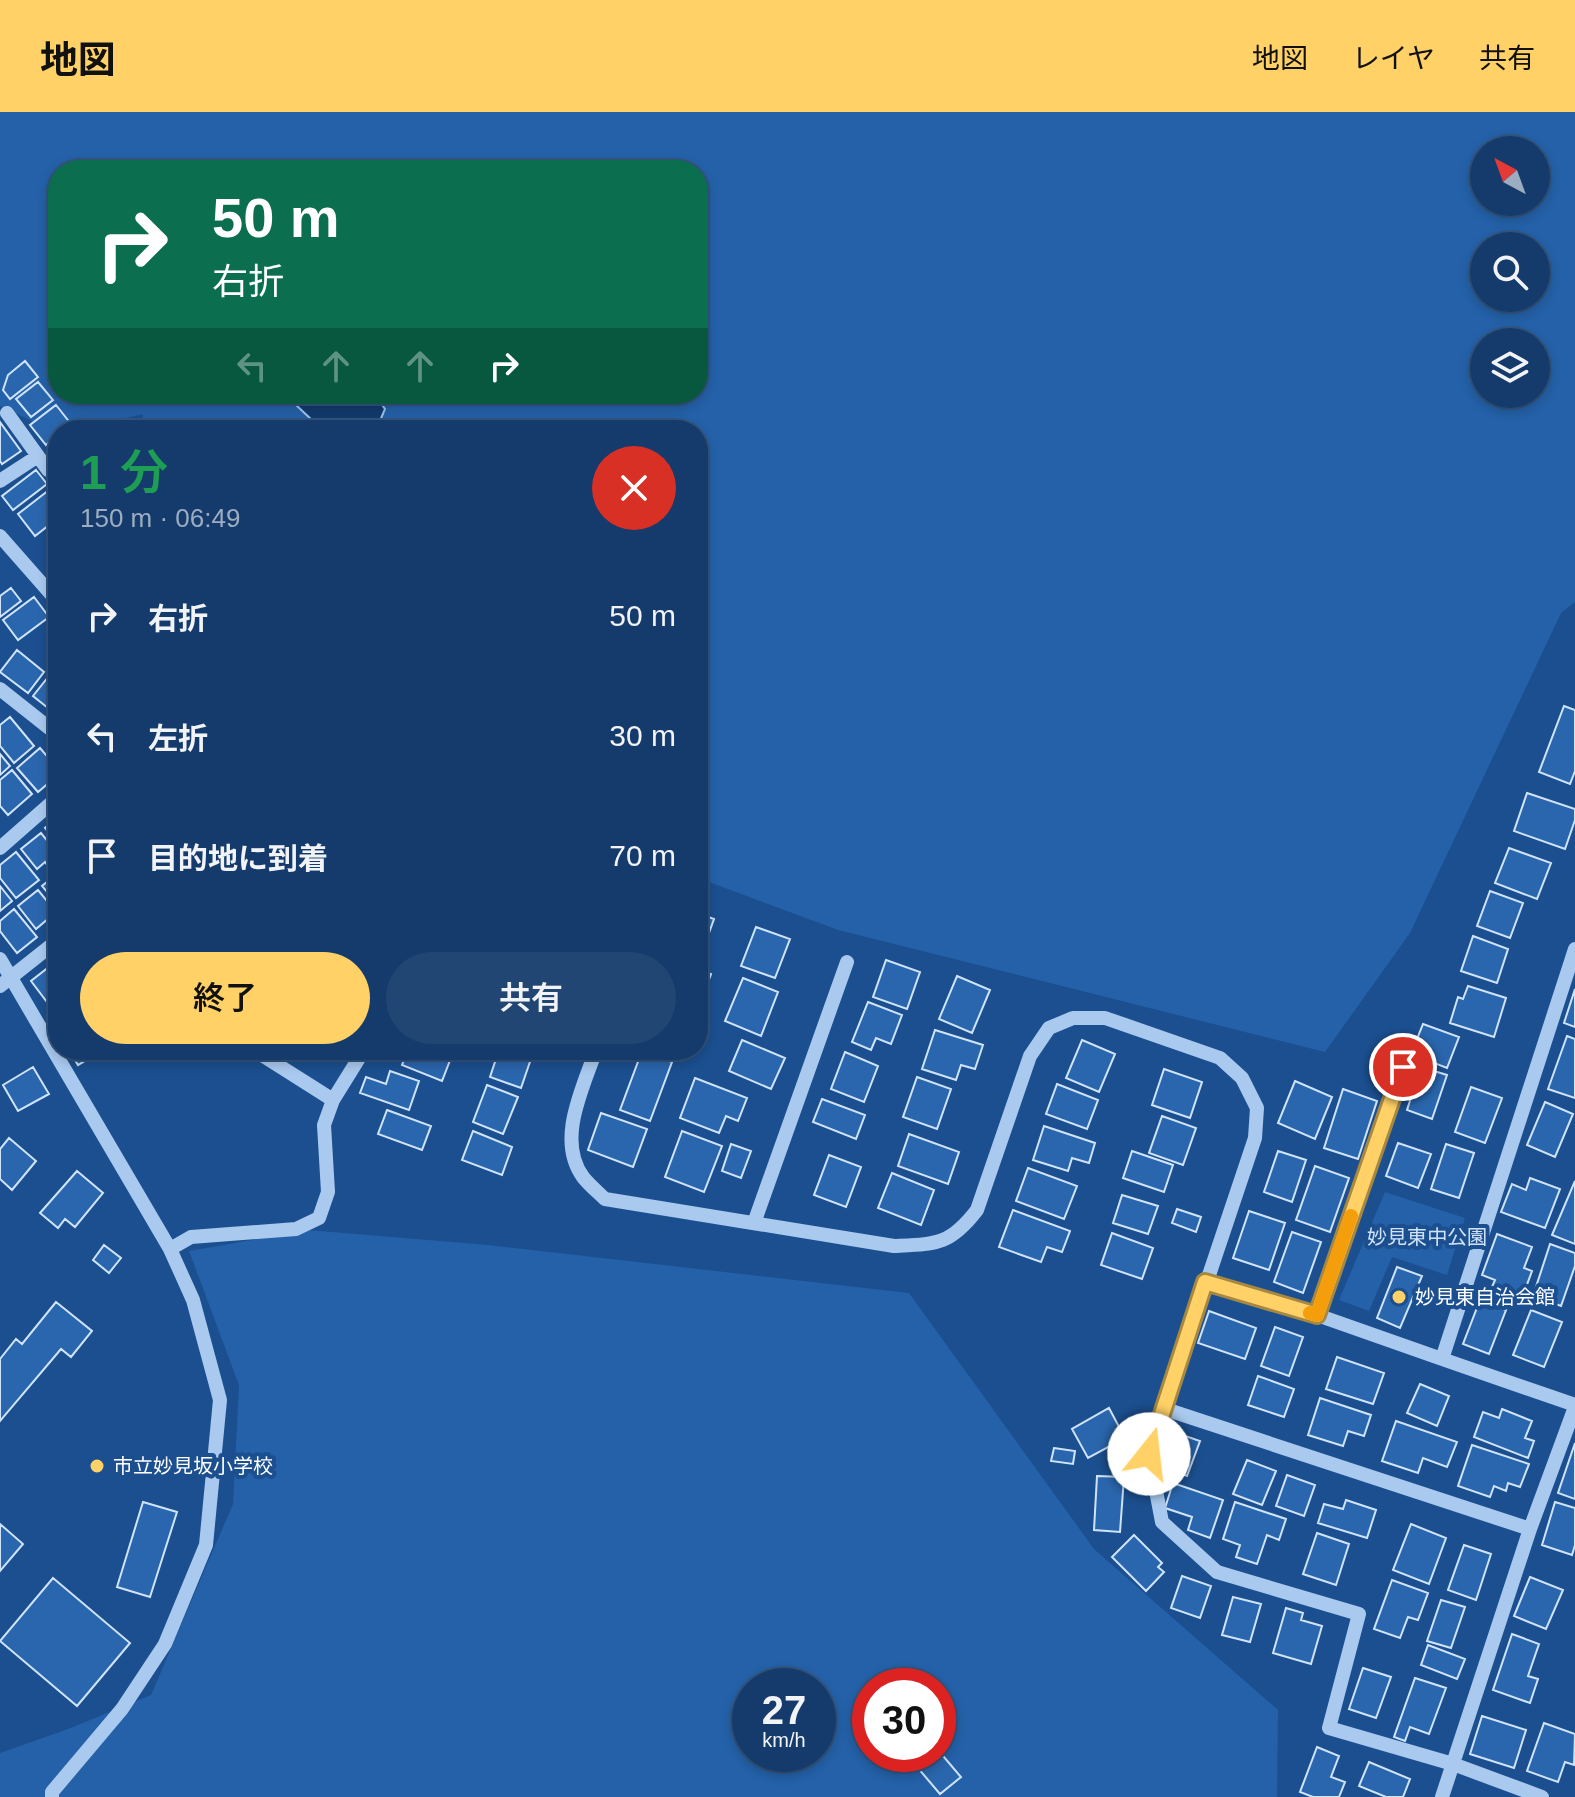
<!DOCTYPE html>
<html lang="ja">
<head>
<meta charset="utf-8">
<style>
	:root { --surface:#143b6b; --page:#214673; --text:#f1f3f6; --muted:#9dadc1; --line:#33557e; --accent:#ffd166 }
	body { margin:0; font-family:Arial,"Noto Sans JP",sans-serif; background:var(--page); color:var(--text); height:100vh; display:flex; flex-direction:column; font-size:30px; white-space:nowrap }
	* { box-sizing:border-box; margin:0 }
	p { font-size:26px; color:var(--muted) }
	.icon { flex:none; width:44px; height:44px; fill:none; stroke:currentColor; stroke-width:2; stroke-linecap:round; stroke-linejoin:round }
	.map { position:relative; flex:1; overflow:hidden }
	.details { position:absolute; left:48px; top:308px; width:660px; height:640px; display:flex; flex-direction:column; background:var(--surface); border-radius:32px; box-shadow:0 4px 12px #0003,0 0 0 2px var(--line) }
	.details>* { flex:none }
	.guide { position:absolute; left:48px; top:48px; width:660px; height:244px; border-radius:32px; box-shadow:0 4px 12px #0003,0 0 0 2px var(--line); background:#0b6e4f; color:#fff; overflow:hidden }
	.needle { width:52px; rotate:319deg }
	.fabs { position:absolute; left:1470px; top:24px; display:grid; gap:16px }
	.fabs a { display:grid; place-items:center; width:80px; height:80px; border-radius:50%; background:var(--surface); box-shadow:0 4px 12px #0003,0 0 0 2px var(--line); font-size:40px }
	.speed { position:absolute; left:732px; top:1556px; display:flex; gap:16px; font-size:40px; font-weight:700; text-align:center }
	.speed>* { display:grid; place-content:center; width:104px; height:104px; border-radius:50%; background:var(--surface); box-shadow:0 4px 12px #0003,0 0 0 2px var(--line); line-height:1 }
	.speed small { font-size:20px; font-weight:400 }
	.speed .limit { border:12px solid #d22; background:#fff; color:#111 }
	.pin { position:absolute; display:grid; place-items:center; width:68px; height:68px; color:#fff; margin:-34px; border:4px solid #fff; border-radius:50%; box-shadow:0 2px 8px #0007 }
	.me { position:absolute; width:88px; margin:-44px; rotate:16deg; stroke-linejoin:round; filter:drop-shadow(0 0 6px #0008) }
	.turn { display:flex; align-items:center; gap:28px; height:168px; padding:0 32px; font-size:36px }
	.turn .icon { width:104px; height:104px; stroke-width:2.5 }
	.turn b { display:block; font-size:56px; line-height:68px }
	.lanes { display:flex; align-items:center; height:76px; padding:0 32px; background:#0003; justify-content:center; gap:40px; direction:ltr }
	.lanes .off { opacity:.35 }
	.round { display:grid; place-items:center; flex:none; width:84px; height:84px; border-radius:42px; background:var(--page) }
	.head { display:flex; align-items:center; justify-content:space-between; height:136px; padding:0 32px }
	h1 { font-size:48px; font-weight:600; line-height:60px; color:#1e9e55 }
	.primary-button { display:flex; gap:16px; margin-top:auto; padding:16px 32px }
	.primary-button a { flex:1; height:92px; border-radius:48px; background:var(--accent); color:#111; font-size:32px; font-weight:600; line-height:92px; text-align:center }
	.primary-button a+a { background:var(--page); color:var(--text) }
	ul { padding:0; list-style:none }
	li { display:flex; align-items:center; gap:24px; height:120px; padding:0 32px }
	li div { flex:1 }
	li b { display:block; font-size:30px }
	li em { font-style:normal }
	header { display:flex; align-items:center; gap:48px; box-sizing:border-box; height:112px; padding:0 40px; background:var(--accent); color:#111 }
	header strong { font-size:38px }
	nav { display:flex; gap:44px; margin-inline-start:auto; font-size:28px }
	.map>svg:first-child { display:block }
</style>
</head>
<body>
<header>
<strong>地図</strong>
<nav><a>地図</a><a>レイヤ</a><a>共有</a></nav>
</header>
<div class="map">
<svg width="1575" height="1685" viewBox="0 0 1575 1685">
	<rect width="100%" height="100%" fill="#1b4f8f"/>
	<path fill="#2461a8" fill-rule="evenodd" d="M0 0H1575V490L1561 501 1410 821 1325 940 838 818 698 766V318H140L143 302 77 318H58V321L0 294ZM1484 38H1536V90H1484ZM58 58H698V282H58ZM1484 134H1536V186H1484ZM1484 230H1536V282H1484Z
		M1385 1080 1465 1106 1447 1163 1392 1145 1369 1199 1339 1188Z
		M308 1118 488 1133 909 1181 1094 1437 1278 1598 1277 1685H0V1641L68 1617 151 1583 233 1392 239 1273 189 1139ZM750 1574H818V1642H750ZM870 1574H938V1642H870Z"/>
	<path fill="#123a6d" stroke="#9cc4f0" stroke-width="2" d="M288 282H374L385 297 377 316 373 318H314V310L295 292Z"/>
	<path fill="#2a66ad" stroke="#cfe3fa" stroke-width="2" d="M25 249 38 265 10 287 3 278 8 263Z
		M38 270 53 288 31 305 16 287Z
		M56 293 71 312 64 318H58V323L46 333 30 313Z
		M0 310 21 339 2 352 0 349Z
		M58 328V350L48 336Z
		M36 358 47 372 13 398 2 384Z
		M58 371V406L35 424 18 402Z
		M11 476 21 489 0 505V484Z
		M34 485 49 505 18 528 3 508Z
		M17 538 44 560 28 581 0 560Z
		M49 564 58 571V604L33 584Z
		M1564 594 1575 598V659L1570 672 1539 660Z
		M10 605 34 634 14 651 0 634V613Z
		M40 636 58 657V663L38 680 17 656Z
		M0 642 10 654 0 663Z
		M12 658 32 682 8 703 0 694V668Z
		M1527 681 1575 697V708L1565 737 1514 719Z
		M58 705V732L45 716Z
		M41 721 58 742V751L50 757 45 750 37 757 21 737Z
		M1509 736 1551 751 1537 787 1495 771Z
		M16 740 39 768 16 786 0 766V753Z
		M58 761V793L42 774Z
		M0 774 12 789 0 799Z
		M38 778 56 800 36 817 18 794Z
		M1490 779 1523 791 1510 826 1477 814Z
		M14 797 37 825 17 841 0 819V809Z
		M698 801 714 807 701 843 698 841Z
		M756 815 790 827 775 866 741 854Z
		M1473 824 1508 837 1497 871 1461 859Z
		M886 848 920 860 907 897 873 885Z
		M54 851 58 856V888L50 894 31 869Z
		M698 857 711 862 698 898Z
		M957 864 990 878 972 921 939 907Z
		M743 866 778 880 761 924 725 909Z
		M1468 874 1506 886 1494 925 1450 911 1458 885 1463 887Z
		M1575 877V915L1564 911Z
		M868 890 902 903 891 932 876 926 871 938 852 930Z
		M58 898V920L48 903Z
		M1423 912 1459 925 1447 956 1411 942Z
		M935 918 983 933 975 957 961 953 956 968 922 957Z
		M1567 924 1575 927V986L1548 977Z
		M742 928 785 946 771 977 729 959Z
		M1082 928 1115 942 1099 980 1066 966Z
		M69 938H100L101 939 78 953Z
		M408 938H454L442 969 402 953Z
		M499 938H534L521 976 490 965Z
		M642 939 672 950 650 1009 620 998Z
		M845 940 878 954 864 990 831 977Z
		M33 955 49 982 18 999 3 973Z
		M1421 955 1447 963 1432 1007 1407 998Z
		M1164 957 1202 970 1190 1006 1152 993Z
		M390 959 419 969 409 998 360 981 366 965 386 972Z
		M917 965 951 977 937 1017 903 1005Z
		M695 966 747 986 738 1009 726 1004 719 1021 680 1006Z
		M1295 969 1332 985 1315 1027 1278 1011Z
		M1057 972 1098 988 1087 1017 1046 1002Z
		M487 973 518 985 503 1022 473 1010Z
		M1471 975 1502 986 1485 1031 1455 1020Z
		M1343 977 1377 989 1358 1047 1324 1036Z
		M822 987 865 1003 856 1027 813 1010Z
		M1545 990 1573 1002 1555 1045 1527 1033Z
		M387 998 431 1014 422 1038 378 1022Z
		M601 1001 647 1017 633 1055 588 1038Z
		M1162 1004 1196 1016 1183 1053 1149 1041Z
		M1044 1014 1095 1031 1089 1051 1072 1046 1068 1059 1033 1048Z
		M473 1019 512 1035 502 1063 462 1048Z
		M682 1019 722 1034 704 1080 665 1065Z
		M909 1022 959 1040 948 1072 898 1054Z
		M9 1026 36 1049 12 1078 0 1067V1037Z
		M1398 1031 1431 1042 1418 1076 1386 1064Z
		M731 1032 751 1039 741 1066 722 1059Z
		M1446 1032 1474 1041 1459 1086 1431 1077Z
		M1132 1039 1173 1053 1164 1080 1123 1066Z
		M1278 1039 1306 1048 1292 1090 1264 1080Z
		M829 1043 861 1055 846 1095 814 1083Z
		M1315 1054 1349 1066 1330 1120 1296 1108Z
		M1028 1056 1077 1074 1064 1107 1016 1089Z
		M77 1059 103 1081 75 1115 65 1107 58 1116 40 1101Z
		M892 1061 934 1078 921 1113 878 1096Z
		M1530 1066 1560 1077 1545 1116 1501 1100 1512 1072 1526 1078Z
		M1575 1069V1132L1552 1123Z
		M1122 1083 1158 1094 1148 1122 1113 1111Z
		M1177 1097 1201 1105 1196 1120 1172 1111Z
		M1013 1098 1070 1119 1062 1140 1047 1135 1041 1150 999 1135Z
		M1249 1099 1285 1111 1269 1158 1233 1146Z
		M1292 1120 1321 1130 1303 1181 1274 1170Z
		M1112 1121 1153 1136 1142 1167 1101 1153Z
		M1497 1122 1532 1135 1524 1156 1532 1159 1522 1186 1492 1175 1495 1168 1482 1163Z
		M1550 1132 1575 1141V1154L1561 1194 1533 1184Z
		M104 1133 121 1146 109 1161 93 1148Z
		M1397 1155 1422 1164 1400 1216 1377 1206Z
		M1480 1188 1506 1198 1489 1242 1463 1232Z
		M56 1190 92 1219 71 1245 61 1237 0 1309V1247L16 1227 22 1232Z
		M1531 1198 1562 1210 1544 1255 1513 1243Z
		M1209 1199 1256 1216 1245 1247 1198 1231Z
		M1275 1215 1303 1225 1289 1264 1261 1254Z
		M1337 1245 1384 1261 1373 1292 1326 1277Z
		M1258 1264 1294 1277 1284 1305 1248 1293Z
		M1420 1272 1449 1284 1437 1314 1407 1301Z
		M1320 1286 1371 1303 1364 1324 1348 1319 1343 1334 1308 1323Z
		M1109 1296 1125 1326 1088 1346 1072 1317Z
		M1502 1297 1532 1309 1525 1326 1534 1329 1528 1346 1474 1325 1483 1300 1499 1306Z
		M1396 1309 1457 1330 1447 1355 1423 1346 1418 1361 1382 1349Z
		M1168 1318 1200 1329 1187 1364 1156 1352Z
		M1575 1331V1387L1558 1381Z
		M1472 1333 1529 1352 1520 1375 1508 1371 1506 1379 1494 1374 1490 1385 1458 1374Z
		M1054 1336 1075 1339 1073 1352 1051 1349Z
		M1247 1348 1276 1359 1262 1393 1233 1382Z
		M1287 1363 1315 1373 1304 1404 1276 1394Z
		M1097 1364 1124 1365 1120 1420 1094 1418Z
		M1173 1371 1223 1388 1210 1426 1188 1418 1192 1405 1165 1396Z
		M1346 1388 1376 1398 1367 1426 1318 1411 1324 1392 1343 1397Z
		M143 1390 177 1400 150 1485 117 1475Z
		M1235 1390 1286 1407 1279 1428 1267 1423 1257 1452 1236 1445 1240 1433 1223 1427Z
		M1555 1390 1575 1396V1433L1572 1443 1542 1433Z
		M0 1412 23 1432 0 1459Z
		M1411 1412 1446 1426 1429 1472 1393 1458Z
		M1317 1421 1349 1432 1336 1473 1303 1462Z
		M1134 1423 1162 1451 1158 1455 1164 1460 1146 1479 1112 1445Z
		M1464 1433 1491 1442 1476 1488 1448 1478Z
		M1182 1464 1211 1474 1200 1506 1171 1496Z
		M1530 1465 1563 1478 1546 1517 1514 1504Z
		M53 1466 130 1531 77 1594 0 1529Z
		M1392 1468 1428 1481 1418 1508 1408 1505 1400 1526 1374 1517Z
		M1233 1485 1261 1492 1250 1530 1222 1523Z
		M1441 1488 1465 1495 1451 1536 1427 1529Z
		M1286 1496 1303 1501 1301 1508 1322 1514 1311 1552 1273 1541Z
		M1512 1522 1539 1532 1528 1564 1538 1567 1530 1591 1493 1578Z
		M1428 1533 1465 1547 1457 1567 1421 1553Z
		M1363 1556 1391 1565 1376 1606 1349 1597Z
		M1415 1566 1446 1576 1429 1622 1410 1615 1405 1629 1394 1625Z
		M1482 1604 1526 1618 1514 1656 1470 1642Z
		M1544 1611 1575 1622 1574 1653 1565 1650 1558 1670 1527 1659Z
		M1317 1635 1339 1644 1331 1665 1345 1670 1339 1685H1313L1300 1680Z
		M938 1638 961 1665 940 1682 912 1649 920 1642H938Z
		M1369 1650 1410 1667 1403 1685H1386L1359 1674Z"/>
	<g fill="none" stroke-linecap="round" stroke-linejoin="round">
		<path stroke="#a9c9ee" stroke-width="14" d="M7 301 48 358
			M0 369 38 344
			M0 424 58 490
			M0 577 58 623
			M0 736 58 685
			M0 847 170 1137 191 1125 296 1117 319 1106 328 1080 324 1013 333 988 364 938
			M0 874 58 828
			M254 938 333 988
			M596 938C583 976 556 1028 583 1065 589 1073 598 1080 605 1087L894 1134C937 1132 950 1133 977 1098L1030 944 1049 916 1073 906H1105L1220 946 1242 966 1257 996 1255 1026 1149 1342 1162 1410 1217 1460 1359 1502 1329 1616 1453 1652 1542 1685
			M754 1111 847 850
			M1205 1170 1317 1203 1442 1247 1575 837
			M1317 1203 1403 955
			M1442 1247 1575 1293
			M1162 1296 1530 1417 1575 1295
			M52 1685V1680L122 1597 165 1532 206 1433 220 1288 193 1188 170 1137
			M1442 1685 1530 1417"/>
	</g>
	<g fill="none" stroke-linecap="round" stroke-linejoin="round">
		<defs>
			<path id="route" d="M1149 1342 1205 1170 1317 1203 1403 955"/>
		</defs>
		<use href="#route" stroke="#a68842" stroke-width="20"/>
		<use href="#route" stroke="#ffd166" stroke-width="14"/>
		<path stroke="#f59e0b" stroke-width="14" d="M1310 1201 1317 1203 1351 1104"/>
	</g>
	<g fill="#ffd166" stroke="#1b4f8f" stroke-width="3">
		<circle cx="1399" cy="1185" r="8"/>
		<circle cx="97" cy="1354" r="8"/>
	</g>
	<g text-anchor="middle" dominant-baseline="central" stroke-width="8" stroke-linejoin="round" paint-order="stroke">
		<g font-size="20" fill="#cfe3fa" stroke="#1b4f8f">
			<text x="1427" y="1125">妙見東中公園</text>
		</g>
		<g font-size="20" fill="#fff" stroke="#1b4f8f" text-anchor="start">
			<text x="1415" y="1185">妙見東自治会館</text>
			<text x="113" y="1354">市立妙見坂小学校</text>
		</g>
	</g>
</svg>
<div class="fabs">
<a><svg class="needle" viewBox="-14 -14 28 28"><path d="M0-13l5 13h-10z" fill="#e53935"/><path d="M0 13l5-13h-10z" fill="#9dadc1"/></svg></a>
<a><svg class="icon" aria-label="search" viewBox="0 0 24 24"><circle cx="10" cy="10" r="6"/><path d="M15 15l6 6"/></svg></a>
<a><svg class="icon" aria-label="layers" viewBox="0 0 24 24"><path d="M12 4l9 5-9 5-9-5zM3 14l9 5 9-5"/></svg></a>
</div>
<div class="speed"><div>27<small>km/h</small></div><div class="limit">30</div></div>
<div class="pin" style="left:1403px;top:955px;background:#d93025"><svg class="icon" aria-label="arrive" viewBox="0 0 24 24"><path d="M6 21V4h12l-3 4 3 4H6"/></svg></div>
<svg class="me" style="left:1149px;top:1342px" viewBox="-20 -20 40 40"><circle r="19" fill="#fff"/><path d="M0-13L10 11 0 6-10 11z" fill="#ffd166"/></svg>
<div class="guide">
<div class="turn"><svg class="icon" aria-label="right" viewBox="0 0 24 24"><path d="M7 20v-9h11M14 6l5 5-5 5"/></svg><div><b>50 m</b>右折</div></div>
<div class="lanes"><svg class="icon off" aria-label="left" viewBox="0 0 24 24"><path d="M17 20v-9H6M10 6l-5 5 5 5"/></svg><svg class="icon off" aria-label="ahead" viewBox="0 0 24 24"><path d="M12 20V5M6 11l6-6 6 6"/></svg><svg class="icon off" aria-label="ahead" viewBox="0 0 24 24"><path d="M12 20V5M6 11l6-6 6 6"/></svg><svg class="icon" aria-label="right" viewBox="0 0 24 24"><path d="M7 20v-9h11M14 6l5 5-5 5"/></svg></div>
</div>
<section class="details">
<div class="head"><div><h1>1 分</h1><p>150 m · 06:49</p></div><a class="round" style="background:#d93025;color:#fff"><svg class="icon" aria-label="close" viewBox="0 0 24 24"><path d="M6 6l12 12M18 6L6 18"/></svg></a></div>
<ul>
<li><svg class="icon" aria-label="right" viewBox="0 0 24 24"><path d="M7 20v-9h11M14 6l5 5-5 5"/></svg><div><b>右折</b></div><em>50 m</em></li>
<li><svg class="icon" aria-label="left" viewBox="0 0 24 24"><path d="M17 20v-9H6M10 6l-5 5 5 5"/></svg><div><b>左折</b></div><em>30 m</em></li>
<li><svg class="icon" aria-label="arrive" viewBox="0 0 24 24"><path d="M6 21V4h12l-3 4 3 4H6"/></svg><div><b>目的地に到着</b></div><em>70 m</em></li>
</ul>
<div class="primary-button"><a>終了</a><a>共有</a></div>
</section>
</div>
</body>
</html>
